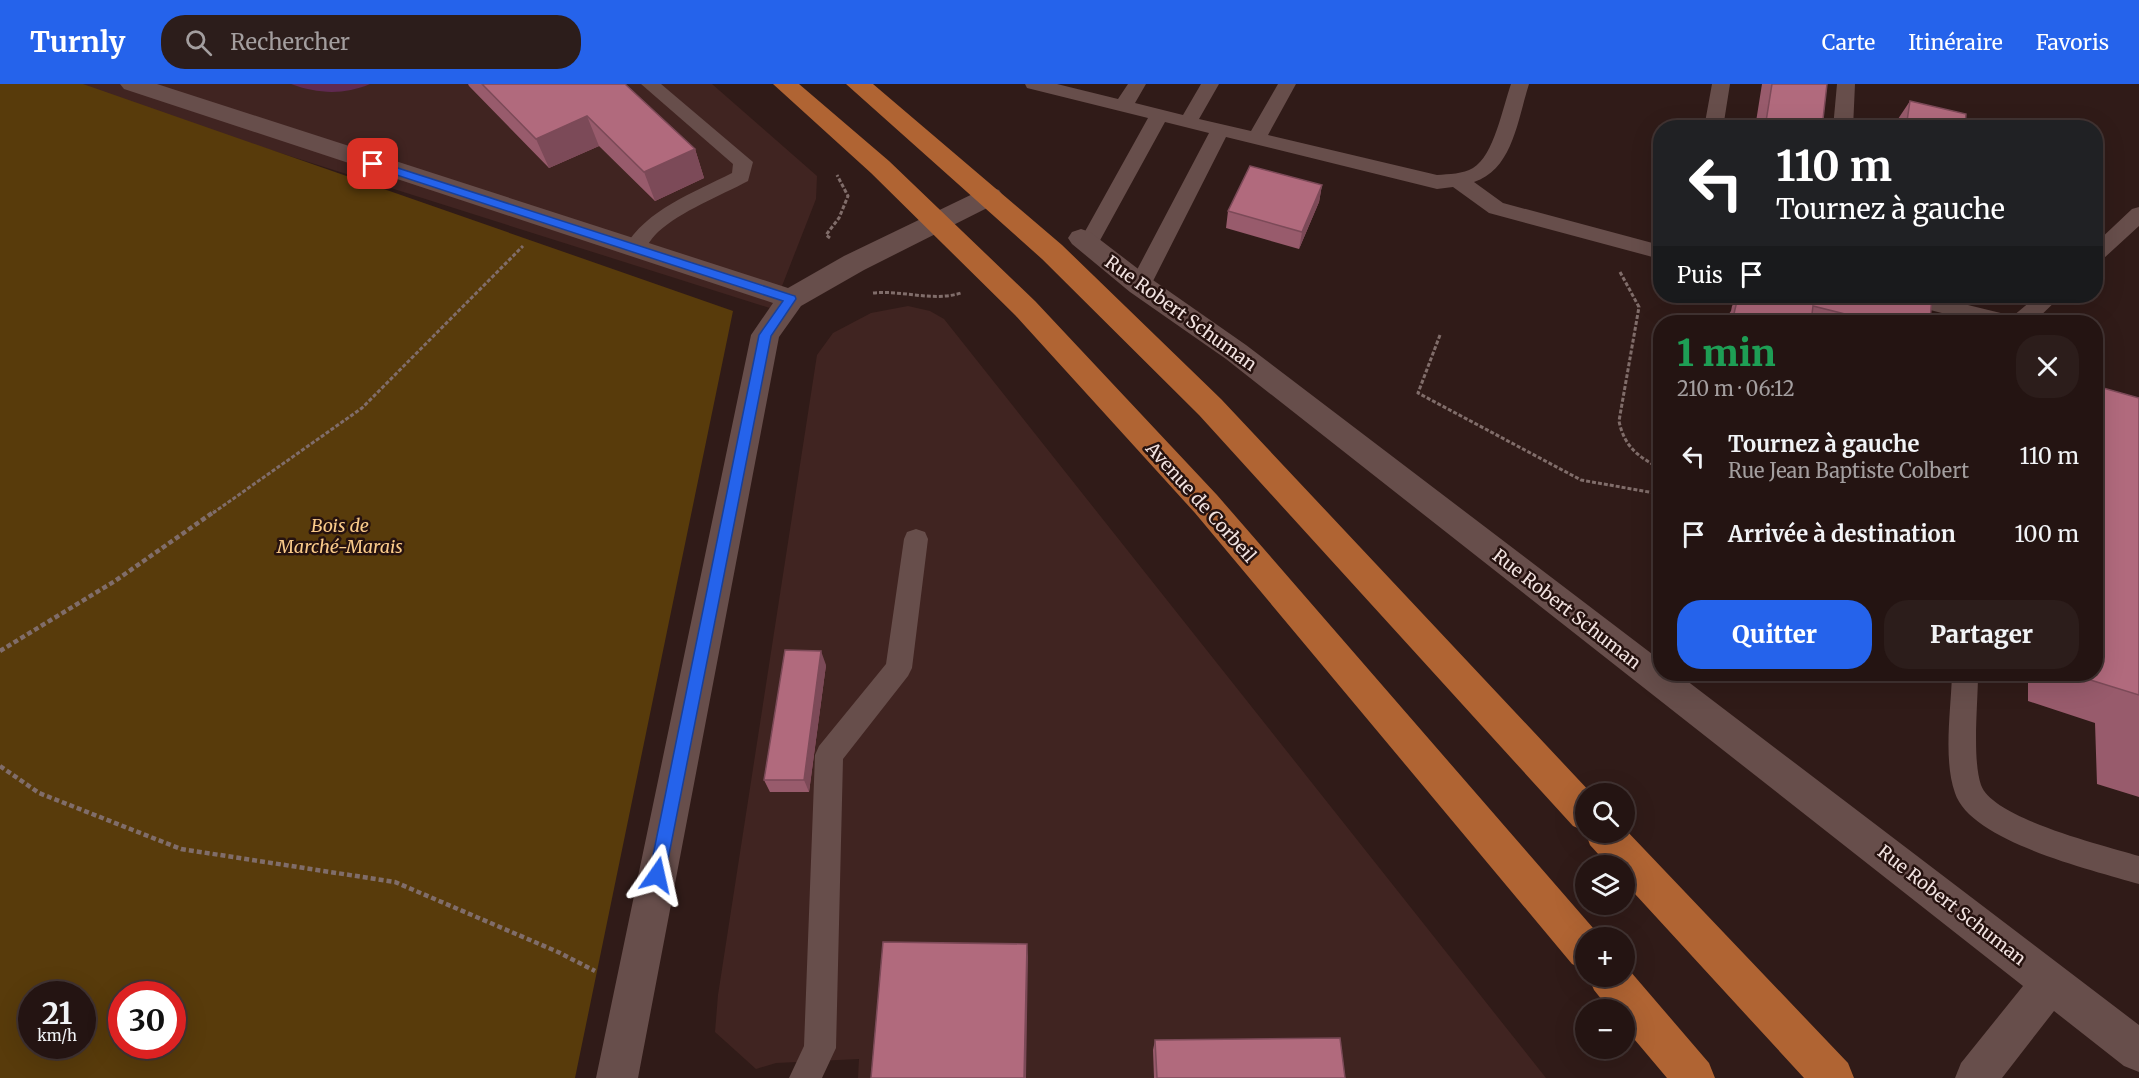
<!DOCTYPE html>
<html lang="fr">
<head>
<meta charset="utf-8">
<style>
	:root { --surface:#241412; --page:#2c1d1b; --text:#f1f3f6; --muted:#a39e9f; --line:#413332; --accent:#2563eb }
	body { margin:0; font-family:Merriweather,serif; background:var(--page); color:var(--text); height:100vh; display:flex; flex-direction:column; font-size:22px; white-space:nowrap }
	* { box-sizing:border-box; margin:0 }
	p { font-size:20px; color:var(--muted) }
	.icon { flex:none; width:33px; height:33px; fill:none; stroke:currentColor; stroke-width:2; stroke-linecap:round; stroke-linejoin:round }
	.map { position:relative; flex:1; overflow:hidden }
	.details { position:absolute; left:1653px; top:231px; width:450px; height:366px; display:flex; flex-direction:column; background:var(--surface); border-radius:24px; box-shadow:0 6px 24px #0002,0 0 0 2px var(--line) }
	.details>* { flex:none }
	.hud { position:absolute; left:1653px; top:36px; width:450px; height:183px; border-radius:24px; box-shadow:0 6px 24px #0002,0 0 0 2px var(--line); background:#202124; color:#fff; overflow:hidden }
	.tools { position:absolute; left:1575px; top:699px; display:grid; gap:12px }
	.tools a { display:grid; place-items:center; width:60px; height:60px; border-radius:50%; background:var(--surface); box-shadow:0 6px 24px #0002,0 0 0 2px var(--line); font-size:30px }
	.speed { position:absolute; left:18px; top:897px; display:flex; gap:12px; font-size:30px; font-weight:700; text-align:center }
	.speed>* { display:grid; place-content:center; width:78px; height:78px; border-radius:50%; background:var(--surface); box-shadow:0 6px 24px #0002,0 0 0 2px var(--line); line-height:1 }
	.speed small { font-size:15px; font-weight:400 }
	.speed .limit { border:9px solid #d22; background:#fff; color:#111 }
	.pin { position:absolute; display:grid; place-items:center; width:51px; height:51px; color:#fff; margin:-26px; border-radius:12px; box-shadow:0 3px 9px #0006 }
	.me { position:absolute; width:66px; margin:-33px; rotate:11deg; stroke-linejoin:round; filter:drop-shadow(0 0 4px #0008) }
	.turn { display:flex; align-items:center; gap:21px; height:126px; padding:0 24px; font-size:27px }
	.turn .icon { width:78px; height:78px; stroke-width:2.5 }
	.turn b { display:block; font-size:42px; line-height:51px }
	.then { display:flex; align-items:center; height:57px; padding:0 24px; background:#0003; gap:12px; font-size:22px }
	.round { display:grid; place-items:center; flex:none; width:63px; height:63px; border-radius:24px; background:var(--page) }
	.headline { display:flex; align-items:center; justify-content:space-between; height:102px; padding:0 24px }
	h1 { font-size:36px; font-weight:800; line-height:45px; color:#1e9e55 }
	.action { display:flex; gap:12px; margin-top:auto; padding:12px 24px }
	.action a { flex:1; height:69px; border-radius:24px; background:var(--accent); color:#fff; font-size:24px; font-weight:800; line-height:69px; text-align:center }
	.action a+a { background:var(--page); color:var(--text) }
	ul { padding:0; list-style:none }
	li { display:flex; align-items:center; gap:18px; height:78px; padding:0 24px }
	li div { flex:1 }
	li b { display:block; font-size:22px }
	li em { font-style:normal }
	header { display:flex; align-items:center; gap:36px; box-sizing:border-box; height:84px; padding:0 30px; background:var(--accent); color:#fff }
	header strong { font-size:28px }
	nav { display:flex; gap:33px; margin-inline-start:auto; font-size:21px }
	.search { width:420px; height:54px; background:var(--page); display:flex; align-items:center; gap:15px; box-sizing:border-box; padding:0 21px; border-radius:24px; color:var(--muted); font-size:22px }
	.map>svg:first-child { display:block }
</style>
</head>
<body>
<header>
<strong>Turnly</strong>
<div class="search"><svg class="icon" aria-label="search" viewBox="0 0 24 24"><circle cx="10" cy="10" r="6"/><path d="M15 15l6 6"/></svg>Rechercher</div>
<nav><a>Carte</a><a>Itinéraire</a><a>Favoris</a></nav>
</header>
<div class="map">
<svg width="2139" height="994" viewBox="0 0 2139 994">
	<rect width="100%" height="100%" fill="#301b18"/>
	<path fill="#402421" d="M79 0H712L817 92 816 115 773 225 185 39Z
		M908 222 930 227 944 235 1546 994H858L859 975 776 979 756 985 715 948 718 911 817 271 833 249 871 229Z"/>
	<path fill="#583b0b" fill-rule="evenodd" d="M0 0H83L733 227 575 994H0ZM32 910H82V962H32ZM172 910V962H122V910Z"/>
	<path fill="#602a51" d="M291 0H370C344 11 318 10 291 0Z"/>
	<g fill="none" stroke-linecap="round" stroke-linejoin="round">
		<path stroke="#806d6a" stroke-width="3" stroke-dasharray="4 2" stroke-linecap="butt" d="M830 154 826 151 839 134 848 112 837 91
			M1620 188 1639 223 1619 337C1624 362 1638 373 1660 384
			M873 209C903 206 932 218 961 209
			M1440 251 1418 309 1581 396 1660 410
			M213 429 362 324 523 162"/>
		<path stroke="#806d6a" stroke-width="4.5" stroke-dasharray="5 3" stroke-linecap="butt" d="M0 567 115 497 215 427
			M0 682 39 709 181 765 395 798 558 868 595 887"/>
		<path fill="#674e4b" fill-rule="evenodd" d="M641 0H661L753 78 748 97C720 112 681 127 658 148 647 158 644 174 627 169L624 164C647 125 693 109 732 89L733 80Z
			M1025 0H1057L1118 15 1128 0H1146L1135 19 1183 31 1201 0H1219L1199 35 1251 47 1278 0H1296L1268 51 1437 91C1449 90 1463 90 1473 84 1494 72 1503 22 1511 0H1529C1518 34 1513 86 1474 98L1503 119 1660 161V175L1489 129 1453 103 1437 105 1226 53 1151 201 1148 206 1140 209 1132 206 1129 201 1209 49 1165 38 1098 160 1095 165 1088 167 1081 165 1078 160 1148 34 1027 4Z
			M1712 0H1730L1723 44H1704Z
			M1837 0H1855L1853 44H1833Z
			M2139 123V142L2103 175 2096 177V159L2132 125Z
			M1892 212H1931L2013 232 2037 212H2061L2034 238H1977L1895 217Z
			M916 445 925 448 928 455 912 584 908 592 843 675 836 964 822 994H789L804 962 815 671 819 662 886 580 904 455 907 448Z
			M1952 590H1978C1978 620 1972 674 1981 701 1993 735 2106 762 2139 772V800C2093 786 1971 758 1955 709 1943 675 1951 626 1952 590Z"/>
		<path fill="#674e4b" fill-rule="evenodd" d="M120 0H157L788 204 844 172 981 106 990 103 999 106 1003 112 999 118 864 186 801 222 779 253 638 994H596L751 251 773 219 124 5Z
			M1081 145 1090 148 1150 194 1246 261 1660 576V590H1678L2139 941V988L2124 982 2054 927 2002 994H1955L1961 979 2023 902 1226 275 1130 208 1072 160 1068 154 1072 148Z"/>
		<path fill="#b06433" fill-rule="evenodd" d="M773 0H799L889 77 1035 217 1217 411 1600 852 1586 854V886L1572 880 1195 429 1015 231 871 89Z
			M846 0H873L1062 161 1221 315 1592 710H1586V748H1624V744L1848 979 1854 994H1804L1624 798V782H1609L1590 761 1585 747 1573 742 1199 331 1042 175Z
			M1624 880 1709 979 1715 994H1667L1624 943V926H1610L1594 906 1588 892H1624Z"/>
	</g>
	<path fill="#985b6c" d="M468 0H625L695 65 704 94 655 117 599 62 549 84 469 2Z
		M1762 0H1827L1822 44H1755Z
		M1910 17 1965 44H1894V41Z
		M1322 101 1319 118 1299 165 1226 144 1228 127Z
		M1739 212H1932L1930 238H1723L1731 227 1732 222Z
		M2096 302 2139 314V713L2097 700 2095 639 2028 617V590H2096Z
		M826 581 809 708H770L764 696Z
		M1155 956 1345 994H1154L1153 966Z"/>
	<path fill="#7c4a58" d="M587 32 599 62 549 84 536 55Z
		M695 65 704 94 655 117 644 88Z
		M1322 101 1319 118 1299 165 1302 148Z
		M821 567 826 581 809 708 804 696Z
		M1027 860 1028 873 1026 994H1024Z"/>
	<path fill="#b16a7d" stroke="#7c4a58" stroke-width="1.5" d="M482 0H625L695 65 644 88 587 32 536 55Z
		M1772 0H1827L1822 44H1765Z
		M1910 17 1966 30 1965 44H1906Z
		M1250 82 1322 101 1302 148 1228 127Z
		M1744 212H1932L1930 238H1877L1813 222 1811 238H1732L1737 217 1743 219Z
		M2096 302 2139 314V611L2071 590H2096V478L2103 480 2096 394Z
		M785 566 821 567 804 696H764Z
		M883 858 1027 860 1024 994H871Z
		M1340 954 1345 994H1157L1155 956Z"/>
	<path fill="#2563eb" stroke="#184099" stroke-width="1.5" d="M373 76 795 212 796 215 771 252 665 791 663 796 657 798 651 796 649 791 759 251 783 217 369 82V77Z"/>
	<g text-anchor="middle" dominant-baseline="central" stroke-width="5" stroke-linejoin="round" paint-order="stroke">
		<g font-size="18" fill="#f1e2e0" stroke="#26120f">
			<text transform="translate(1181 229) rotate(36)">Rue Robert Schuman</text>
			<text transform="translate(1201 418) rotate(48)">Avenue de Corbeil</text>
			<text transform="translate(1567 525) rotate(38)">Rue Robert Schuman</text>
			<text transform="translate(1952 821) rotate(38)">Rue Robert Schuman</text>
		</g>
		<g font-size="18" font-style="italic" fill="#fbcb8a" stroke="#26120f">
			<text x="340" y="441">Bois de<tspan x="340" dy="21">Marché-Marais</tspan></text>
		</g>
	</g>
</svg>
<div class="tools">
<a><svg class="icon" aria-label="search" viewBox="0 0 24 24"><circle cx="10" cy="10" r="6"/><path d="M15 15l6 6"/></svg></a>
<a><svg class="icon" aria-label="layers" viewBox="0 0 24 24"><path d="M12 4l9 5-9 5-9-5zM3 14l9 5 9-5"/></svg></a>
<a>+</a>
<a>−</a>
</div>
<div class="speed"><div>21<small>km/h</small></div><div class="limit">30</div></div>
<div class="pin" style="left:373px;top:80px;background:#d93025"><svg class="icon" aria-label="arrive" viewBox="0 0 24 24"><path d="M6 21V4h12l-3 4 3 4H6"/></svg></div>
<svg class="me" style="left:657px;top:791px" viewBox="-20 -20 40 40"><path d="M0-17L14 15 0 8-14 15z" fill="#2563eb" stroke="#fff" stroke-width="4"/></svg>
<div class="hud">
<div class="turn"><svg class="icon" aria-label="left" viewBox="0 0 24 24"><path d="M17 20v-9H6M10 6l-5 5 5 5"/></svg><div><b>110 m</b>Tournez à gauche</div></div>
<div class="then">Puis<svg class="icon" aria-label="arrive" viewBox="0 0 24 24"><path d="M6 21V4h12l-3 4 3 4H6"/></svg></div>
</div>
<section class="details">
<div class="headline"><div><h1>1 min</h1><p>210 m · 06:12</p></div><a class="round"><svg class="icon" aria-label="close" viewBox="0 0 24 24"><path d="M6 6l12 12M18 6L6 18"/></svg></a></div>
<ul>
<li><svg class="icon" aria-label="left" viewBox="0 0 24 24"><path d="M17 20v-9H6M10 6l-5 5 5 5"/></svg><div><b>Tournez à gauche</b><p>Rue Jean Baptiste Colbert</p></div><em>110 m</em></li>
<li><svg class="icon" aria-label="arrive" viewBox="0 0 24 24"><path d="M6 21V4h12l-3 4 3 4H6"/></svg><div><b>Arrivée à destination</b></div><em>100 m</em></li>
</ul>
<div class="action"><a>Quitter</a><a>Partager</a></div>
</section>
</div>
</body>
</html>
